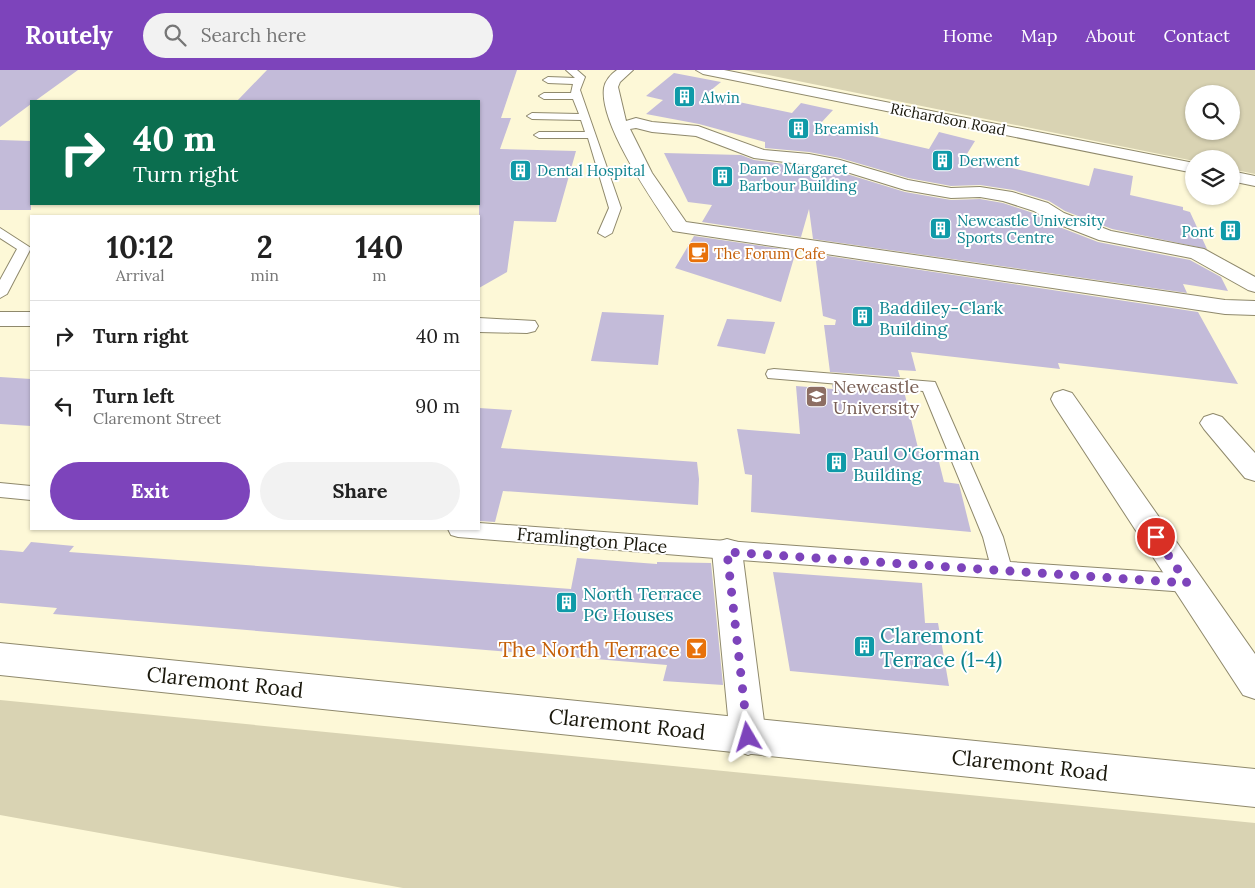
<!DOCTYPE html>
<html lang="en">
<head>
<meta charset="utf-8">
<style>
	:root { --surface:#fff; --page:#f2f2f2; --text:#222; --muted:#767676; --line:#e0e0e0; --accent:#7d44bb }
	body { margin:0; font-family:Lora,serif; background:var(--page); color:var(--text); height:100vh; display:flex; flex-direction:column; font-size:19px; white-space:nowrap }
	* { box-sizing:border-box; margin:0 }
	p { font-size:16px; color:var(--muted) }
	.icon { flex:none; width:28px; height:28px; fill:none; stroke:currentColor; stroke-width:2; stroke-linecap:round; stroke-linejoin:round }
	.map { position:relative; flex:1; overflow:hidden }
	.sheet { position:absolute; left:30px; top:145px; width:450px; height:315px; display:flex; flex-direction:column; background:var(--surface); border-radius:0px; box-shadow:0 1px 4px #0004 }
	.sheet>* { flex:none }
	.banner { position:absolute; left:30px; top:30px; width:450px; height:105px; border-radius:0px; box-shadow:0 1px 4px #0004; background:#0b6e4f; color:#fff; overflow:hidden }
	.fabs { position:absolute; left:1185px; top:15px; display:grid; gap:10px }
	.fabs a { display:grid; place-items:center; width:55px; height:55px; border-radius:50%; background:var(--surface); box-shadow:0 1px 4px #0004; font-size:25px }
	.pin { position:absolute; display:grid; place-items:center; width:42px; height:42px; color:#fff; margin:-21px; border:2px solid #fff; border-radius:50%; box-shadow:0 1px 5px #0007 }
	.me { position:absolute; width:55px; margin:-28px; rotate:353deg; stroke-linejoin:round; filter:drop-shadow(0 0 4px #0008) }
	.turn { display:flex; align-items:center; gap:18px; height:105px; padding:0 20px; font-size:22px }
	.turn .icon { width:65px; height:65px; stroke-width:2.5 }
	.turn b { display:block; font-size:35px; line-height:42px }
	.eta { display:flex; justify-content:space-evenly; align-items:center; height:85px; text-align:center }
	.eta b { font-size:30px; font-weight:700; line-height:35px }
	.primary-button { display:flex; gap:10px; margin-top:auto; padding:10px 20px }
	.primary-button a { flex:1; height:58px; border-radius:30px; background:var(--accent); color:#fff; font-size:20px; font-weight:700; line-height:58px; text-align:center }
	.primary-button a+a { background:var(--page); color:var(--text) }
	ul { padding:0; list-style:none }
	li { display:flex; align-items:center; gap:15px; height:70px; padding:0 20px; border-top:1px solid var(--line) }
	li div { flex:1 }
	li b { display:block; font-size:19px }
	li em { font-style:normal }
	header { display:flex; align-items:center; gap:30px; box-sizing:border-box; height:70px; padding:0 25px; background:var(--accent); color:#fff }
	header strong { font-size:24px }
	nav { display:flex; gap:28px; margin-inline-start:auto; font-size:18px }
	.search { width:350px; height:45px; background:var(--page); display:flex; align-items:center; gap:12px; box-sizing:border-box; padding:0 18px; border-radius:28px; color:var(--muted); font-size:19px }
	.map>svg:first-child { display:block }
</style>
</head>
<body>
<header>
<strong>Routely</strong>
<div class="search"><svg class="icon" aria-label="search" viewBox="0 0 24 24"><circle cx="10" cy="10" r="6"/><path d="M15 15l6 6"/></svg>Search here</div>
<nav><a>Home</a><a>Map</a><a>About</a><a>Contact</a></nav>
</header>
<div class="map">
<svg width="1255" height="818" viewBox="0 0 1255 818">
	<rect width="100%" height="100%" fill="#fdf8d7"/>
	<path fill="#d9d3b3" fill-rule="evenodd" d="M743 0H1255V104L1231 99V89H1194V91ZM1194 24H1231V61H1194Z
		M0 630 1255 753V818H403L0 745Z"/>
	<path fill="#c3bbd9" d="M0 0H78L35 31H31V34L0 57Z
		M267 0H517L501 48H511L500 79 576 81 556 152 514 151 507 202 479 218V31H237Z
		M674 3 721 12 705 25 792 43 801 33 833 40 820 54 929 79 939 62 975 71 965 87 1089 116 1094 98 1133 106 1130 125 1183 137V140L1190 142 1207 179 1112 159 1065 141 1049 131 1013 120 980 115 951 116 908 108 840 88 809 82 765 78V72L699 54 646 44 663 30 646 26Z
		M0 70 31 71V140H0Z
		M664 83 741 85 754 90 837 101 905 122 951 130 980 129 1003 133 1033 143 1049 153 1098 172 1190 190 1221 207 1228 221 1183 214 1187 223 813 169 809 139 801 167 702 152 712 135 688 132Z
		M694 166 796 181 781 232 675 198Z
		M815 184 1198 242 1238 314 1058 293 1060 299 911 282 916 301 898 300 900 307 830 302 824 255H835L836 250 823 246Z
		M602 242 664 245 658 295 591 291Z
		M727 249 775 252 765 284 717 276Z
		M0 307 31 309V356L0 354Z
		M832 315 904 321 919 382 937 384 944 412 959 414 971 462 751 442 752 405 745 404 737 359 800 364 796 316 833 319Z
		M479 338 512 340 501 378 697 392 699 409 698 435 503 421 495 452 479 451Z
		M31 472 74 476 69 482 571 519 577 488 657 494V492L711 493 723 615 663 611 667 595 53 544 57 538 0 533V480L23 482Z
		M773 502 922 513 925 553H938L949 616 790 601Z"/>
	<g fill="none" stroke-linecap="round" stroke-linejoin="round">
		<defs>
			<path id="service" d="M566 0H577L585 7 580 20 621 138 612 163 605 167 598 163 609 138 588 68H539L534 65 539 62H585L581 50 532 49 527 46 532 43 579 44 573 29H544L539 26 544 23H571L573 14 548 13 543 10 548 7 575 8Z
				M0 158 31 178 7 224 0 228V210L17 179 0 168Z
				M774 299 935 312 1003 467 1010 492 1187 504 1194 507 1198 513 1194 519 1187 522 727 489 458 467 451 465 448 459H479V453L989 490 983 467 923 321 768 308 766 304 768 300Z
				M0 413 31 416V430L0 427Z"/>
			<path id="minor" d="M617 0H633L620 12 618 17 626 51 636 48 652 52 698 56 764 80 809 84 840 90 908 110 951 118 980 117 1012 122 1048 133 1064 143 1111 161 1204 179 1255 207V222L1248 220 1191 188 1099 170 1050 151 1034 141 1003 131 980 127 951 128 905 120 837 99 754 88 696 66 652 62 636 58 630 59 652 103 686 152 1225 230 1255 231V245L1225 244 673 161C653 131 599 54 604 18 605 11 611 4 617 0Z
				M0 242H31V256H0Z
				M479 248 535 251 538 256 535 261 527 263 479 262Z
				M1063 320 1072 323 1255 584V629L1243 625 1054 335 1051 329 1054 323Z
				M1213 344 1222 347 1255 383V411L1245 408 1204 359 1200 353 1204 347Z
				M727 469 738 472 742 481 766 667 761 680 748 685 735 680 730 667 712 481 716 472Z"/>
			<path id="tertiary" d="M696 0H724L1194 93V103L703 4Z
				M1231 101 1255 106V116L1231 111Z
				M0 573 1255 699V737L0 605Z"/>
		</defs>
		<use href="#service" stroke="#8f896c" stroke-width="2"/>
		<use href="#minor" stroke="#8f896c" stroke-width="2"/>
		<use href="#tertiary" stroke="#8f896c" stroke-width="2"/>
		<use href="#service" fill="#fff" fill-rule="evenodd"/>
		<use href="#minor" fill="#fff" fill-rule="evenodd"/>
		<use href="#tertiary" fill="#fff" fill-rule="evenodd"/>
	</g>
	<g fill="none" stroke-linecap="round" stroke-linejoin="round">
		<path stroke="#7d44bb" stroke-width="9" stroke-dasharray="0 16.2" d="M748 667 727 482 1187 513 1156 467"/>
	</g>
	<defs>
		<symbol id="building-square" viewBox="-11 -11 22 22"><rect x="-9" y="-9" width="18" height="18" rx="4" fill="#0f9aa8" stroke="#fff"/><path d="M-4-6H4V6H1V3H-1V6H-4ZM-2.5-4.3h1.7v1.8h-1.7ZM.8-4.3h1.7v1.8H.8ZM-2.5-1h1.7V.8h-1.7ZM.8-1h1.7V.8H.8Z" fill="#fff"/></symbol>
		<symbol id="cafe-square" viewBox="-11 -11 22 22"><rect x="-9" y="-9" width="18" height="18" rx="4" fill="#e8710a" stroke="#fff"/><path d="M-5.5-4.5H6V0H3Q3 3.5 0 3.5H-2.5Q-5.5 3.5-5.5 0ZM3-3.2v2h1.7v-2ZM-6 4.5H4V6H-6Z" fill="#fff"/></symbol>
		<symbol id="university-square" viewBox="-11 -11 22 22"><rect x="-9" y="-9" width="18" height="18" rx="4" fill="#8d6e63" stroke="#fff"/><path d="M0-5L7-2L0 1L-7-2ZM-4 1L0 2.5L4 1V4Q0 6-4 4Z" fill="#fff"/></symbol>
		<symbol id="bar-square" viewBox="-11 -11 22 22"><rect x="-9" y="-9" width="18" height="18" rx="4" fill="#e8710a" stroke="#fff"/><path d="M-6-5H6L.8 .8V4.5H3.5V6h-7V4.5H-.8V.8Z" fill="#fff"/></symbol>
	</defs>
	<g fill-rule="evenodd">
		<use href="#building-square" x="672" y="14" width="25" height="25"/>
		<use href="#building-square" x="786" y="46" width="25" height="25"/>
		<use href="#building-square" x="930" y="78" width="25" height="25"/>
		<use href="#building-square" x="508" y="88" width="25" height="25"/>
		<use href="#building-square" x="710" y="94" width="25" height="25"/>
		<use href="#building-square" x="928" y="146" width="25" height="25"/>
		<use href="#building-square" x="1218" y="148" width="25" height="25"/>
		<use href="#cafe-square" x="686" y="170" width="25" height="25"/>
		<use href="#building-square" x="850" y="234" width="25" height="25"/>
		<use href="#university-square" x="804" y="314" width="25" height="25"/>
		<use href="#building-square" x="824" y="380" width="25" height="25"/>
		<use href="#building-square" x="554" y="520" width="25" height="25"/>
		<use href="#building-square" x="852" y="564" width="25" height="25"/>
		<use href="#bar-square" x="684" y="566" width="25" height="25"/>
	</g>
	<g text-anchor="middle" dominant-baseline="central" stroke-width="4" stroke-linejoin="round" paint-order="stroke">
		<g font-size="15" fill="#0d838f" stroke="#fff" text-anchor="start">
			<text x="701" y="27">Alwin</text>
			<text x="814" y="58">Breamish</text>
			<text x="959" y="90">Derwent</text>
			<text x="739" y="98">Dame Margaret<tspan x="739" dy="17">Barbour Building</tspan></text>
			<text x="537" y="100">Dental Hospital</text>
			<text x="957" y="150">Newcastle University<tspan x="957" dy="17">Sports Centre</tspan></text>
			<text x="1214" y="161" text-anchor="end">Pont</text>
		</g>
		<g font-size="15" fill="#19170b" stroke="#fff">
			<text transform="translate(948 49) rotate(11)">Richardson Road</text>
		</g>
		<g font-size="15" fill="#c56008" stroke="#fff" text-anchor="start">
			<text x="714" y="183">The Forum Cafe</text>
		</g>
		<g font-size="18" fill="#0d838f" stroke="#fff" text-anchor="start">
			<text x="879" y="237">Baddiley-Clark<tspan x="879" dy="21">Building</tspan></text>
			<text x="853" y="383">Paul O'Gorman<tspan x="853" dy="21">Building</tspan></text>
			<text x="583" y="523">North Terrace<tspan x="583" dy="21">PG Houses</tspan></text>
		</g>
		<g font-size="18" fill="#785e54" stroke="#fff" text-anchor="start">
			<text x="833" y="316">Newcastle<tspan x="833" dy="21">University</tspan></text>
		</g>
		<g font-size="18" fill="#19170b" stroke="#fff">
			<text transform="translate(592 470) rotate(5)">Framlington Place</text>
		</g>
		<g font-size="21" fill="#0d838f" stroke="#fff" text-anchor="start">
			<text x="880" y="565">Claremont<tspan x="880" dy="24">Terrace (1-4)</tspan></text>
		</g>
		<g font-size="21" fill="#c56008" stroke="#fff" text-anchor="end">
			<text x="680" y="579">The North Terrace</text>
		</g>
		<g font-size="21" fill="#19170b" stroke="#fff">
			<text transform="translate(225 612) rotate(6)">Claremont Road</text>
			<text transform="translate(627 654) rotate(6)">Claremont Road</text>
			<text transform="translate(1030 695) rotate(6)">Claremont Road</text>
		</g>
	</g>
</svg>
<div class="fabs">
<a><svg class="icon" aria-label="search" viewBox="0 0 24 24"><circle cx="10" cy="10" r="6"/><path d="M15 15l6 6"/></svg></a>
<a><svg class="icon" aria-label="layers" viewBox="0 0 24 24"><path d="M12 4l9 5-9 5-9-5zM3 14l9 5 9-5"/></svg></a>
</div>
<div class="pin" style="left:1156px;top:467px;background:#d93025"><svg class="icon" aria-label="arrive" viewBox="0 0 24 24"><path d="M6 21V4h12l-3 4 3 4H6"/></svg></div>
<svg class="me" style="left:748px;top:667px" viewBox="-20 -20 40 40"><path d="M0-17L14 15 0 8-14 15z" fill="#7d44bb" stroke="#fff" stroke-width="4"/></svg>
<div class="banner">
<div class="turn"><svg class="icon" aria-label="right" viewBox="0 0 24 24"><path d="M7 20v-9h11M14 6l5 5-5 5"/></svg><div><b>40 m</b>Turn right</div></div>
</div>
<section class="sheet">
<div class="eta">
<div><b>10:12</b><p>Arrival</p></div>
<div><b>2</b><p>min</p></div>
<div><b>140</b><p>m</p></div>
</div>
<ul>
<li><svg class="icon" aria-label="right" viewBox="0 0 24 24"><path d="M7 20v-9h11M14 6l5 5-5 5"/></svg><div><b>Turn right</b></div><em>40 m</em></li>
<li><svg class="icon" aria-label="left" viewBox="0 0 24 24"><path d="M17 20v-9H6M10 6l-5 5 5 5"/></svg><div><b>Turn left</b><p>Claremont Street</p></div><em>90 m</em></li>
</ul>
<div class="primary-button"><a>Exit</a><a>Share</a></div>
</section>
</div>
</body>
</html>
